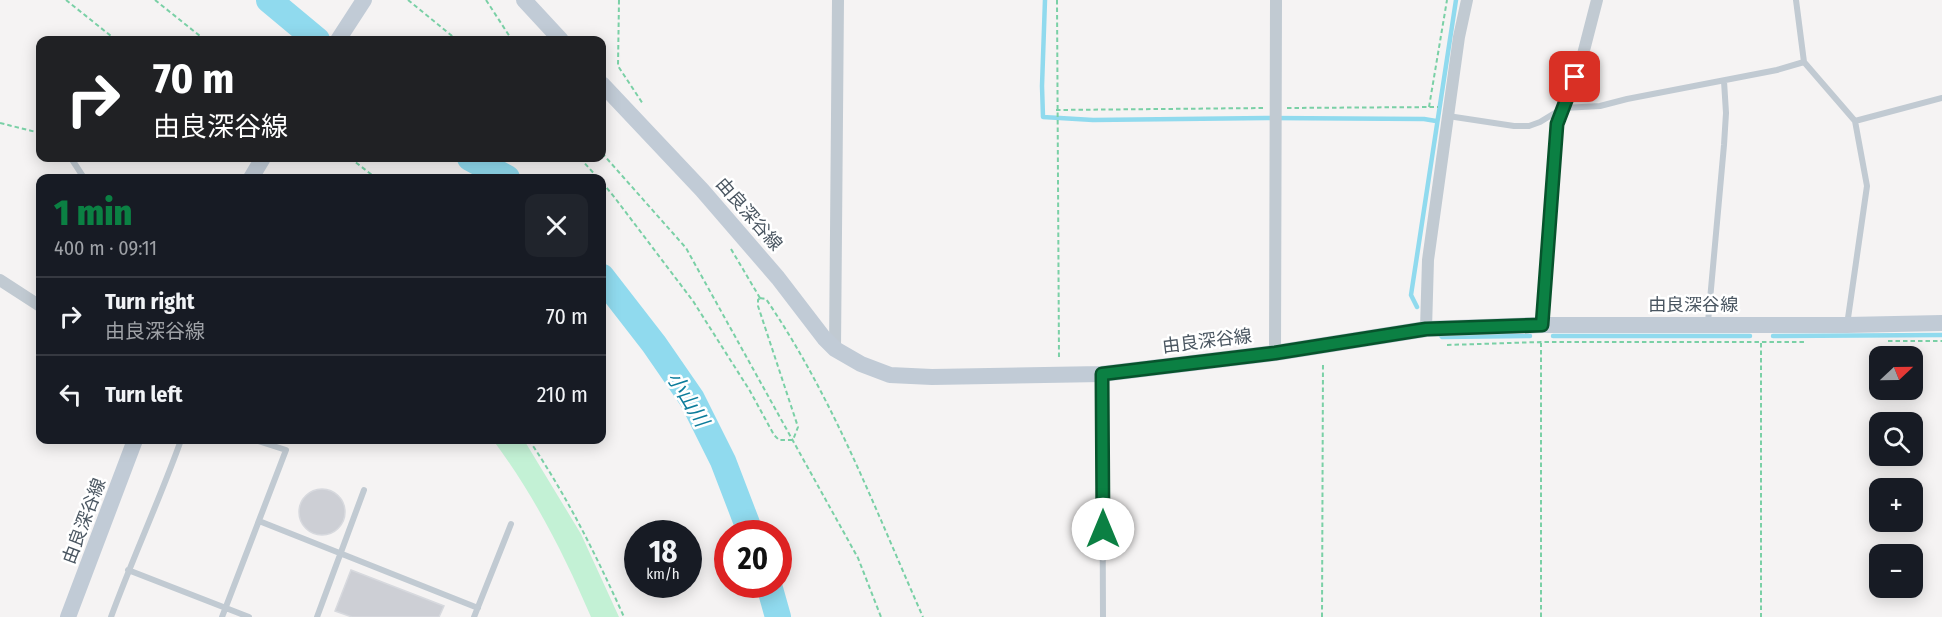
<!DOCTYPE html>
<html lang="en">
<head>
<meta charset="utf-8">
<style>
	:root { --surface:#171b24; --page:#20242c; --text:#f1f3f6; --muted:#9ea1a6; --line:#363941; --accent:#0b8043 }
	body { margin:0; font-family:"Fira Sans Condensed","Noto Sans JP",sans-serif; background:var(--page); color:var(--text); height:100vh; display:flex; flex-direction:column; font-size:22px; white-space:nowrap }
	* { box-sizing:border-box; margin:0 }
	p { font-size:20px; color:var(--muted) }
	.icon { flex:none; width:33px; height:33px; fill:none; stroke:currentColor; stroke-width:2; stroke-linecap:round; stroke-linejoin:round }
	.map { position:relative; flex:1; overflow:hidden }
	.sheet { position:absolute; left:36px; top:174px; width:570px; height:270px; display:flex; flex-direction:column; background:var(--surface); border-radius:12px; box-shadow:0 3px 15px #0003 }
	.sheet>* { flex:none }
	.guide { position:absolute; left:36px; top:36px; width:570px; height:126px; border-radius:12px; box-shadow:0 3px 15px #0003; background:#202124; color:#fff; overflow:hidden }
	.needle { width:39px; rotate:68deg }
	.controls { position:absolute; left:1869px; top:346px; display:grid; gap:12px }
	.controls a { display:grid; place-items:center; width:54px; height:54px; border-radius:12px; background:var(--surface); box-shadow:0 3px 15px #0003; font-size:30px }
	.speed { position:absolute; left:624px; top:520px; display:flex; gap:12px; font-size:30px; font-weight:700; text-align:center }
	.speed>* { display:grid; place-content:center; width:78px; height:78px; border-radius:50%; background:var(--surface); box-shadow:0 3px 15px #0003; line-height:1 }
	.speed small { font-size:15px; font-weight:400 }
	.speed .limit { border:9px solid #d22; background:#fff; color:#111 }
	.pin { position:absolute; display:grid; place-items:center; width:51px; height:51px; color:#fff; margin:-26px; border-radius:12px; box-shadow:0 3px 9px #0006 }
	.me { position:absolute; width:66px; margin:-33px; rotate:0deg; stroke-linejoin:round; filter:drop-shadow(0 0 4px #0008) }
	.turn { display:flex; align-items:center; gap:21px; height:126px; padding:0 18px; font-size:27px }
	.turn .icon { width:78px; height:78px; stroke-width:2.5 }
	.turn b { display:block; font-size:42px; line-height:51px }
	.round { display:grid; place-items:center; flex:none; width:63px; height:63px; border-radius:12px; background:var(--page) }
	.summary { display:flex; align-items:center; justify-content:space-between; height:102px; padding:0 18px }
	h1 { font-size:36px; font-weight:800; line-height:45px; color:var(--accent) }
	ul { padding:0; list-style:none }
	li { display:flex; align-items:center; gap:18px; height:78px; padding:0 18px; border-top:2px solid var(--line) }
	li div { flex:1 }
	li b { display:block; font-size:22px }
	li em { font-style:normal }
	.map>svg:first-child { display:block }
</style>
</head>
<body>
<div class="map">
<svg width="1942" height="617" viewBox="0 0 1942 617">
	<rect width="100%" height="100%" fill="#f5f3f3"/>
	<path fill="#c3f1d5" d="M493 440H524L581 534 619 617H591C564 554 534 495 493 440Z"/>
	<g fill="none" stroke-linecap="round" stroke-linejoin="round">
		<path stroke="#90daee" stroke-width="4.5" d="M1045 0 1042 86 1043 117 1093 120 1267 118 1424 119 1436 121
			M1417 307 1411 295 1456 0
			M1440 334 1442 337 1530 336
			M1553 336H1750
			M1773 336 1942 335"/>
		<path stroke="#90daee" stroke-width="26" d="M269 0 317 40
			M470 158 507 178
			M602 277 654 344 692 399 723 461 751 534
			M769 585 778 617"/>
	</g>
	<path fill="#cdcfd5" stroke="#d7d9de" stroke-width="1.5" d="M299 512a23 23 0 1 1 46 0a23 23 0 1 1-46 0Z
		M351 570 444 606 439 617H352L335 611Z"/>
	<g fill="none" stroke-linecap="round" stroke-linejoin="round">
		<path stroke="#7ad0a6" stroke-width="2" stroke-dasharray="4.5 3" stroke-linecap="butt" d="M66 0 116 40
			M155 0 205 40
			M408 0 457 40
			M486 0 512 40
			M619 0 618 66 643 104
			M1057 0 1059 360
			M1429 107 1447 0
			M1287 108 1438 107
			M1056 110 1264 108
			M0 123 40 133
			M602 153 686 248 858 558 881 617
			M350 158 376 178
			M580 158 598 178
			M602 182 615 198 693 301 750 391 774 435 779 440H793L798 427 758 306V300L760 298
			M731 249 760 298
			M760 298 766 299C833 397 875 509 923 617
			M1888 341H1942
			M1761 343V617
			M1447 345 1541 342H1804
			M529 440C567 496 596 555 624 617
			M1322 617 1323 362
			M1541 617V343"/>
		<path stroke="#c1cad2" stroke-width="6" d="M1796 0 1804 62 1855 121 1942 98
			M1448 116 1514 126H1529L1540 122 1563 108 1600 106 1627 99 1777 70 1804 62
			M71 158 84 178
			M1708 322 1724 145 1726 113 1724 81
			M1847 325 1867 186 1855 121
			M1102 374 1103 617
			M259 521 478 608
			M128 570 249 617
			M111 617C133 557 160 499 181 440
			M222 617 286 450 255 440
			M317 617 364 490
			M474 617 511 524"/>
		<path stroke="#c1cad2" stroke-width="12" d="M0 280 40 306
			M1542 325 1557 124 1581 62 1597 0
			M1426 329 1428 260 1459 37 1467 0
			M835 349 838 0
			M1275 353 1276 0"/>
		<path stroke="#c1cbd6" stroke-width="16" d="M524 0 561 40
			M338 40 364 0
			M602 84 702 190 778 278 824 338 835 349 861 364 890 375 932 377 1102 374 1275 353 1426 329 1542 325H1847L1942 323
			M251 178 263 158
			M68 617 135 440"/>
	</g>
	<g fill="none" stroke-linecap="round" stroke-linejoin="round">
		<defs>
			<path id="route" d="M1103 529 1102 374 1275 353 1426 329 1542 325 1557 124 1575 77"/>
		</defs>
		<use href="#route" stroke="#07532c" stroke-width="15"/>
		<use href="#route" stroke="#0b8043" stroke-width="10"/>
	</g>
	<g text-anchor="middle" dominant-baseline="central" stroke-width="5" stroke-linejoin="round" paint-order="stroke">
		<g font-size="18" fill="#4a5661" stroke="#fff">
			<text transform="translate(749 214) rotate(49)">由良深谷線</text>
			<text x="1693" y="305">由良深谷線</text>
			<text transform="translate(1207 341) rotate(-7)">由良深谷線</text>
			<text transform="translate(84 521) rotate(-69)">由良深谷線</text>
		</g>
		<g font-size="20" font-style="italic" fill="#0c7c9b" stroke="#fff">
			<text transform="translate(688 399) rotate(58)">小山川</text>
		</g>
	</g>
</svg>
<div class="controls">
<a><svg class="needle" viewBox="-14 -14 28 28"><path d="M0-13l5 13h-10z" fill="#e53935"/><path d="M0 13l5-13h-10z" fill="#9ea1a6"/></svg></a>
<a><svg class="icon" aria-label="search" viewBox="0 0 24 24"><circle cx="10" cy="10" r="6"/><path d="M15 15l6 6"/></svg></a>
<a>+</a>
<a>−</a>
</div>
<div class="speed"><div>18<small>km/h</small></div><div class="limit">20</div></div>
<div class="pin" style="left:1575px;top:77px;background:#d93025"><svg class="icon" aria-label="arrive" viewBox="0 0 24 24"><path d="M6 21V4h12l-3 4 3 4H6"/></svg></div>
<svg class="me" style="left:1103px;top:529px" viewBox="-20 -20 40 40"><circle r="19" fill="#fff"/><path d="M0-13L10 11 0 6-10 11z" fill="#0b8043"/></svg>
<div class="guide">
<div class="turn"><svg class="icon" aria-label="right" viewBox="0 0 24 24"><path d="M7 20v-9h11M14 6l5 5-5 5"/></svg><div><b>70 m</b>由良深谷線</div></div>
</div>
<section class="sheet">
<div class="summary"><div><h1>1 min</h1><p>400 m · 09:11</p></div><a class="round"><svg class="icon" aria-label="close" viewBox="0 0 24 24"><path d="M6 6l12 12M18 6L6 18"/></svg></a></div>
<ul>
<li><svg class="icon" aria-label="right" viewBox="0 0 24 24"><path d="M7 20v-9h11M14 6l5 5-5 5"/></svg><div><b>Turn right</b><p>由良深谷線</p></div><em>70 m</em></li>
<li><svg class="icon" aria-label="left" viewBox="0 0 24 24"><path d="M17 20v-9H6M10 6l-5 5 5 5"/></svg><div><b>Turn left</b></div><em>210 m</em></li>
</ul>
</section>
</div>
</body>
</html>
